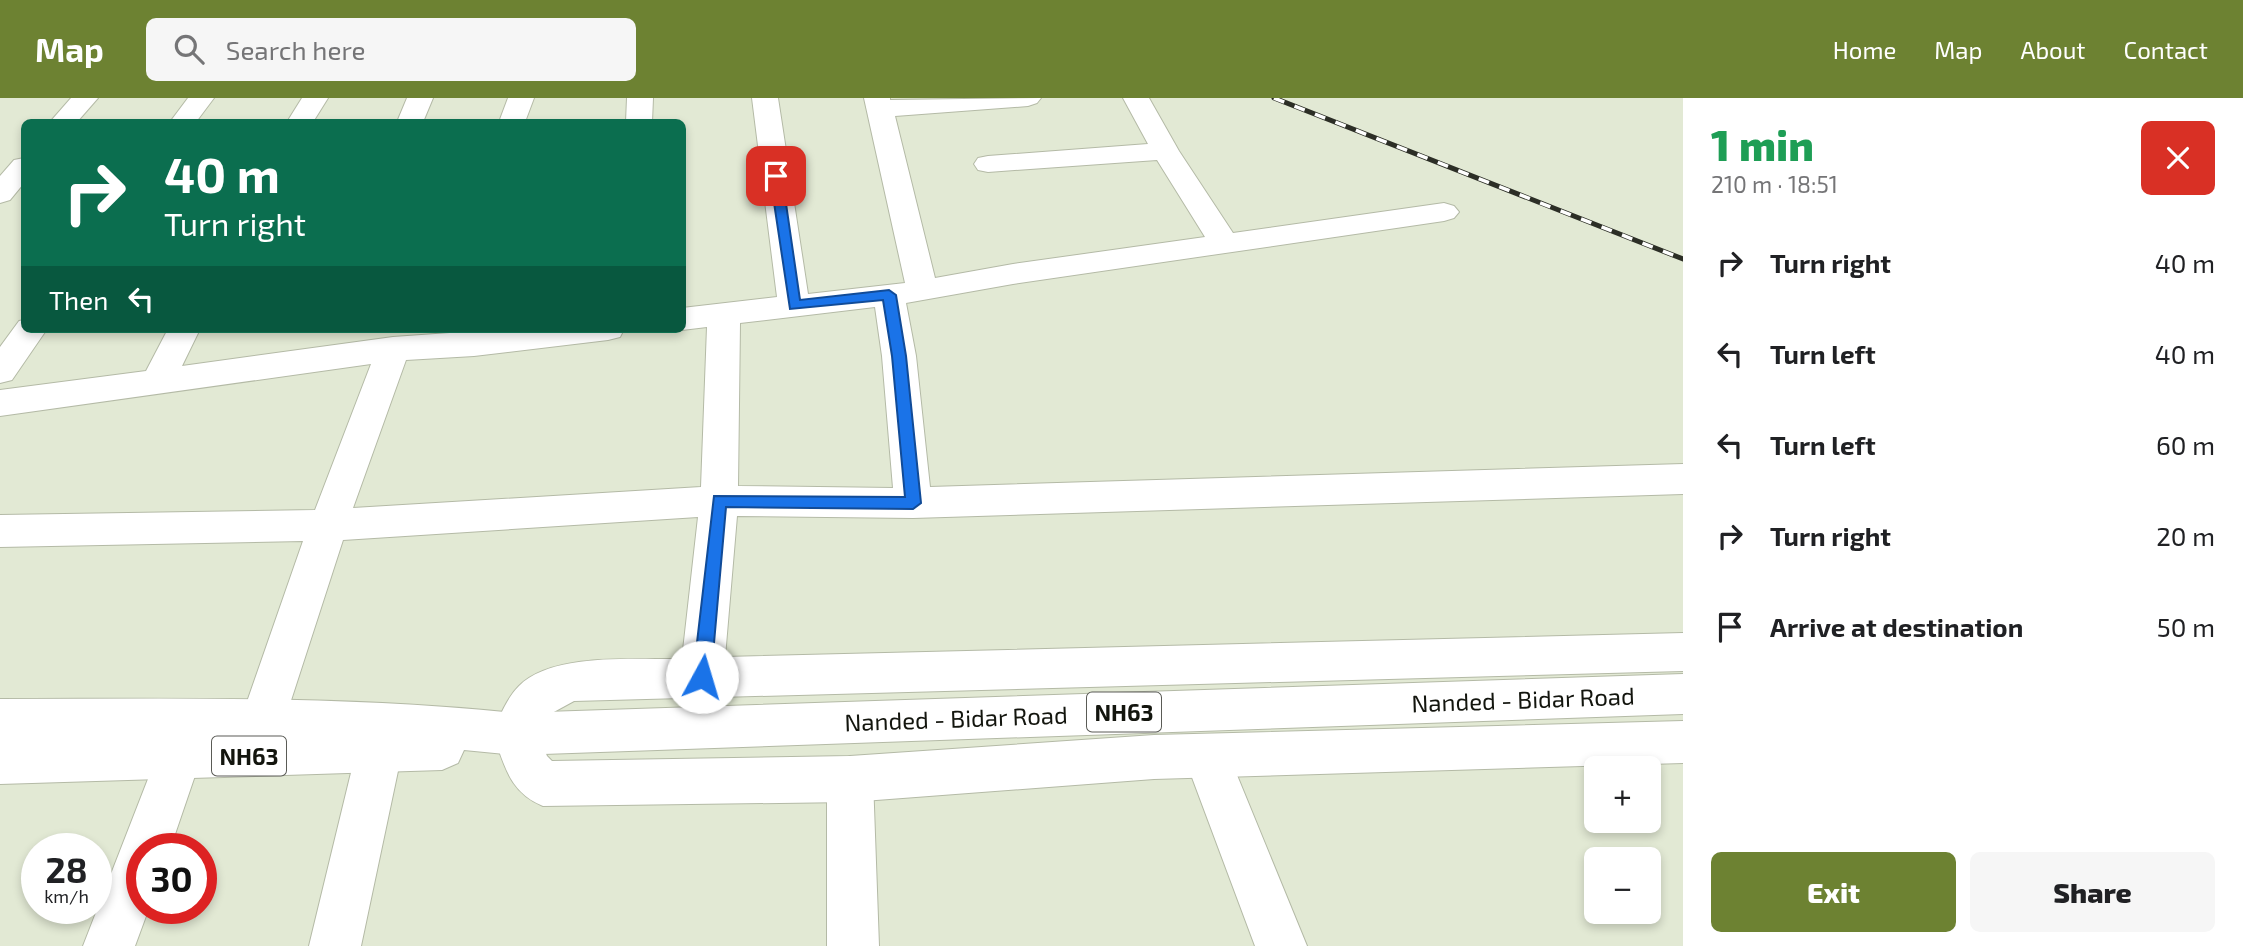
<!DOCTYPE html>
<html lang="en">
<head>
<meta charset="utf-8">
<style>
	:root { --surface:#fff; --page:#f6f6f6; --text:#202124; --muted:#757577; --accent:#6d8232 }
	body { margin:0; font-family:"Exo 2",sans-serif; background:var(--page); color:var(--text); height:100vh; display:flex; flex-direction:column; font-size:26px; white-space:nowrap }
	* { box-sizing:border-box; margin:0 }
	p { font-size:23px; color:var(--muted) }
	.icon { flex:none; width:38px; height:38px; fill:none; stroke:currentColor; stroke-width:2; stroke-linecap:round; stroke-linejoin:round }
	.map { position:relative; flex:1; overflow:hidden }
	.side { display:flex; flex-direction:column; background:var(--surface); width:560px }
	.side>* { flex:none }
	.guide { position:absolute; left:21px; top:21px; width:665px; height:214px; border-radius:10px; box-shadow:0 4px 10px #0003; background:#0b6e4f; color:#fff; overflow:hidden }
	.fabs { position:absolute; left:1584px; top:658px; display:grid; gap:14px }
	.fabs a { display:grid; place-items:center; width:77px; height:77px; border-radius:10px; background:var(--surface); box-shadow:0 4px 10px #0003; font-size:35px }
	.speed { position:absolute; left:21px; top:735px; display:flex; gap:14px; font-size:35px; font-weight:700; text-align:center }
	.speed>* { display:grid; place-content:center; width:91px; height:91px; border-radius:50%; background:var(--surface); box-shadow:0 4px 10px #0003; line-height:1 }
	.speed small { font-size:18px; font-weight:400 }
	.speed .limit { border:10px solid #d22; background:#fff; color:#111 }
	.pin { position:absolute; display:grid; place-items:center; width:60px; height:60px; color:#fff; margin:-30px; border-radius:14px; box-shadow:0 4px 10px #0006 }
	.me { position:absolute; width:77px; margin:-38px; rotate:6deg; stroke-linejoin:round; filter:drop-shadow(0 0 5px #0008) }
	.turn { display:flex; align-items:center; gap:24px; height:147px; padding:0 28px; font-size:32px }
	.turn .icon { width:91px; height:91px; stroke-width:2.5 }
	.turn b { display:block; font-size:49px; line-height:60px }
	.then { display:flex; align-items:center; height:66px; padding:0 28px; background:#0003; gap:14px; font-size:26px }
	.round { display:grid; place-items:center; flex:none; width:74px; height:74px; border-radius:10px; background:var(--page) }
	.summary { display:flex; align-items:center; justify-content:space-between; height:119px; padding:0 28px }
	h1 { font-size:42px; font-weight:800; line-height:52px; color:#1e9e55 }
	.primary-button { display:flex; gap:14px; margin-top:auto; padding:14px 28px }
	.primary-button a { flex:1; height:80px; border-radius:10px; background:var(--accent); color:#fff; font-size:28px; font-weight:800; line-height:80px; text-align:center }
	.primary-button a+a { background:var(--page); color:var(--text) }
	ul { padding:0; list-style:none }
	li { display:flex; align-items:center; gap:21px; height:91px; padding:0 28px }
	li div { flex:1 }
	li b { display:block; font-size:26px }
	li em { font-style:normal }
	header { display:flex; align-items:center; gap:42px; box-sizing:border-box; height:98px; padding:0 35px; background:var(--accent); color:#fff }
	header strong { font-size:33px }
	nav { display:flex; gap:38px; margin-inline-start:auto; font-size:24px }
	.search { width:490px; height:63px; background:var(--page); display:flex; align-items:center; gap:18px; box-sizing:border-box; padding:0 24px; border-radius:10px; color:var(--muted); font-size:26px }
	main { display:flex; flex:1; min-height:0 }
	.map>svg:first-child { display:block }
</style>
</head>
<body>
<header>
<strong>Map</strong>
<div class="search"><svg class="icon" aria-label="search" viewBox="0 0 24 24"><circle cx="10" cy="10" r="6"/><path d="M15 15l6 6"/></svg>Search here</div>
<nav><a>Home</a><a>Map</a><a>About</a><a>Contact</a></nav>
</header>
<main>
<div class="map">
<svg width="1683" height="848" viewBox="0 0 1683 848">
	<rect width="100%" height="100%" fill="#e2e9d4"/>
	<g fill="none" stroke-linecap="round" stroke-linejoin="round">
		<defs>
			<path id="minor" d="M71 0H98L77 24H50Z
				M188 0H214L196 24H170Z
				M302 0H328L313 24H287Z
				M407 0H433L423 24H397Z
				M508 0H534L525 24H499Z
				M627 0H653L652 24H626Z
				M752 0H778L808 196 905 185 864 0H890V2L1041 0 1037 5 1028 8 895 18 935 180 1013 166 1205 139 1157 62 988 74 978 72 974 66 978 60 988 58 1148 46 1123 0H1149L1179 53 1233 135 1444 105 1454 108 1459 114 1454 120 1444 123 1013 186 906 205 916 258 930 389 1683 366V396L913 420 737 418 725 559 1683 535V573L574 603 552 615 531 651 515 657 499 651 493 636C499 620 506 601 519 588 553 554 637 562 682 561L698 419 343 442 285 621 279 636 263 642 247 636 241 621 303 443 0 449V417L315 412 371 266 0 318V292L146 273 168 231H200L182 268 393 239 506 231H624L620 239 608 242 474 258 406 262 353 410 701 389 707 229 682 232 678 231H682V210L777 199ZM875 209 882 258 893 390 738 388 740 225Z
				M24 60V85L10 102 0 105V78L14 62Z
				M24 222V231H47L12 282 0 285V249L19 223Z
				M379 632 395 639 402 654 361 848H309L356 654 363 639Z
				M1207 636 1223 643 1307 848H1255L1184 658 1191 643Z
				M178 638 194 645 201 660 170 751H142V810H149L135 848H83L162 645Z
				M850 658 866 665 873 681 879 848H827V681L834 665Z"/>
			<path id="tertiary" d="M515 615 531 621 547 658 552 663 850 658 1154 637 1683 623V665L1154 681 850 704 543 708C509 694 505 668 493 636L499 621Z"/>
			<path id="trunk" d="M1683 576V616L515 657 464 652 458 665 442 672 0 686V601C172 601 344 597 515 615Z"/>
		</defs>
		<use href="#minor" stroke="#b4baa6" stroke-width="2"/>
		<use href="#tertiary" stroke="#b4baa6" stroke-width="2"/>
		<use href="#trunk" stroke="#b4baa6" stroke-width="2"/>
		<use href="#minor" fill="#fff" fill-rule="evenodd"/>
		<use href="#tertiary" fill="#fff" fill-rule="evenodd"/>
		<use href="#trunk" fill="#fff" fill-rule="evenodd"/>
		<defs>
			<path id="rail" d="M1274 0 1683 161"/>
		</defs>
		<use href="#rail" stroke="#2c2e26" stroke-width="5"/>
		<use href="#rail" stroke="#fff" stroke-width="3.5" stroke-dasharray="11" stroke-linecap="butt"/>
	</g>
	<path fill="#1a73e8" stroke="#114b97" stroke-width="2" d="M776 74 782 78 800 202 889 192 896 197 906 258 921 405 913 411 726 409 711 579 708 585 702 587 696 585 693 579 714 398 905 399 892 258 883 202 790 211 770 78Z"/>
	<g text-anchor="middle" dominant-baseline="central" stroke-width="7" stroke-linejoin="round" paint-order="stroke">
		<g fill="#fff" stroke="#5a5b56" stroke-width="2">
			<rect x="1087" y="594.5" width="74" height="39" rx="5"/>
			<rect x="212" y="638.5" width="74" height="39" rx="5"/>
		</g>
		<g font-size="23" font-weight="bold" fill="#13150e">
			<text x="1124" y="614">NH63</text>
			<text x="249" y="658">NH63</text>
		</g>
		<g font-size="24" fill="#13150e" stroke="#fff">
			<text transform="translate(1523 601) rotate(-2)">Nanded - Bidar Road</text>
			<text transform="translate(956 620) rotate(-2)">Nanded - Bidar Road</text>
		</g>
	</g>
</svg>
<div class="fabs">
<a>+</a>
<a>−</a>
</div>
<div class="speed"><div>28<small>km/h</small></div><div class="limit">30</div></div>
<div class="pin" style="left:776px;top:78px;background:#d93025"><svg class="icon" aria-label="arrive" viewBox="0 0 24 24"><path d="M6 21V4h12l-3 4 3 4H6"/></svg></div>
<svg class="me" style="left:702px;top:579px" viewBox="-20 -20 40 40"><circle r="19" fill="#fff"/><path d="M0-13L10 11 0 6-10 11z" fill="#1a73e8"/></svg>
<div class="guide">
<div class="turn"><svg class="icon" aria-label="right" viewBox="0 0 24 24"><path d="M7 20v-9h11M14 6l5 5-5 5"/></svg><div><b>40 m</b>Turn right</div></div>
<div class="then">Then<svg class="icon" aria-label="left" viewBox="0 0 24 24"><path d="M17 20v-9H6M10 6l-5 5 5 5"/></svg></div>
</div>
</div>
<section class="side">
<div class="summary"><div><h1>1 min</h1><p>210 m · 18:51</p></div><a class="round" style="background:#d93025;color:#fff"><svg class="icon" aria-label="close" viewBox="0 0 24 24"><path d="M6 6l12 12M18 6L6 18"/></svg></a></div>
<ul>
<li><svg class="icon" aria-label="right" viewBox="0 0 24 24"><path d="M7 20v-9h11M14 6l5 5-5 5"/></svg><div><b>Turn right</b></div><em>40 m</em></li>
<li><svg class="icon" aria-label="left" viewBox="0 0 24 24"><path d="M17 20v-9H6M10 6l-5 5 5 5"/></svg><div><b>Turn left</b></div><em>40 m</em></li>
<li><svg class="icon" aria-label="left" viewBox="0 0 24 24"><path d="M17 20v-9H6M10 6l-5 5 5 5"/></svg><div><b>Turn left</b></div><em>60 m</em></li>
<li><svg class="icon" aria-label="right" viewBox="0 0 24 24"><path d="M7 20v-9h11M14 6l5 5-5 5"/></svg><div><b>Turn right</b></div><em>20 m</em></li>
<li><svg class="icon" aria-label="arrive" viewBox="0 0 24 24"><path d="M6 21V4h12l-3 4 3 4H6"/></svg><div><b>Arrive at destination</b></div><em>50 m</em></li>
</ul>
<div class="primary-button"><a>Exit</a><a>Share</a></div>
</section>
</main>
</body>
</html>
